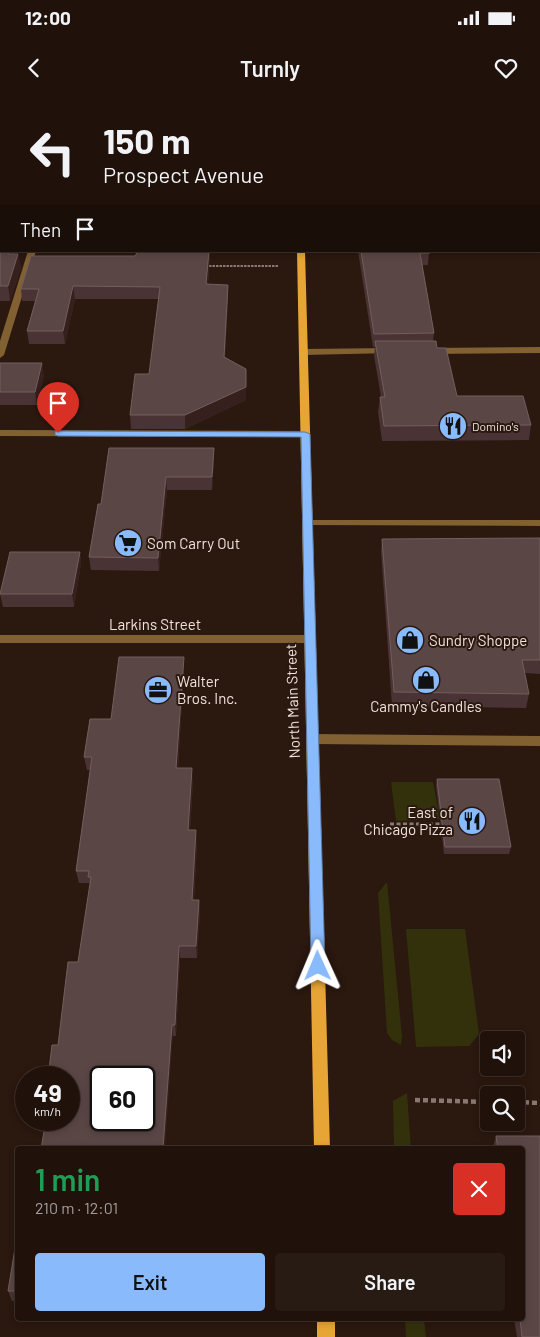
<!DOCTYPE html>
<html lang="en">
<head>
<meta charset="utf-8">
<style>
	:root { --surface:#20120b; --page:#281b14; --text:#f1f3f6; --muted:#a29e9d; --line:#3d322c; --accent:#89bafc }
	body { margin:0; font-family:Barlow,sans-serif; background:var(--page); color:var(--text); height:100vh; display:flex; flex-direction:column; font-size:19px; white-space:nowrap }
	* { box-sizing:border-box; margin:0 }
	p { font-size:16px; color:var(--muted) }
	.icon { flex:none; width:28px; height:28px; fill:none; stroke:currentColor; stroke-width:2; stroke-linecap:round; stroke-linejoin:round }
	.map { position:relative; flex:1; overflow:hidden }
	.panel { position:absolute; left:15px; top:1046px; width:510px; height:175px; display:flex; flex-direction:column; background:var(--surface); border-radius:5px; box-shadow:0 2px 8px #0003,0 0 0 1px var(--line) }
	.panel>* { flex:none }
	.hud { position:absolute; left:0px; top:0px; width:540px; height:152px; box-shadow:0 2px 8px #0003,0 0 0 1px var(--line); background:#20120b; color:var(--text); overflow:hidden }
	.controls { position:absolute; left:480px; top:931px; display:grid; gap:10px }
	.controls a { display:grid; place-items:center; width:45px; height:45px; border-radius:5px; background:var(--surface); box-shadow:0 2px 8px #0003,0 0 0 1px var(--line); font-size:25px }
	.speed { position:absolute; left:15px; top:966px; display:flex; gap:10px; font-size:25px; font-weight:700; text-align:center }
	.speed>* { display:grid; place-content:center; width:65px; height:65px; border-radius:50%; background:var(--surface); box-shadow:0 2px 8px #0003,0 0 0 1px var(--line); line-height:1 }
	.speed small { font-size:12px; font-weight:400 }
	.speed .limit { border:2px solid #111; border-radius:8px; background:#fff; color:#111 }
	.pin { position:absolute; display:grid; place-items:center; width:42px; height:42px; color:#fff; margin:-51px -21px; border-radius:50% 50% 50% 0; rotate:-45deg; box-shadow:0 0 5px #0007 }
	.pin .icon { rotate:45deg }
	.me { position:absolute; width:55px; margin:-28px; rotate:359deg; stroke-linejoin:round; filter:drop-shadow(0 0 4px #0008) }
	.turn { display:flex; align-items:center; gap:18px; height:105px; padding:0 20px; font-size:22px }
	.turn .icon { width:65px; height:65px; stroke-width:2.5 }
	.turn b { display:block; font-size:35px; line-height:42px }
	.then { display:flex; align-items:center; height:48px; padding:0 20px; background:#0003; gap:10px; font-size:19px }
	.round { display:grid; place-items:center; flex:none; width:52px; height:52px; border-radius:5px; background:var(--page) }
	.head { display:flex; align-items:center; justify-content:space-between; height:85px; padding:0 20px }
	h1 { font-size:30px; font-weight:600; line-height:38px; color:#1e9e55 }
	.cta { display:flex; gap:10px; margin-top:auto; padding:10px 20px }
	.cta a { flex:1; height:58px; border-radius:5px; background:var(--accent); color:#111; font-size:20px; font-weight:600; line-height:58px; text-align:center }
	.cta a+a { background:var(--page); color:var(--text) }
	.status { display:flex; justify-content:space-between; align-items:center; height:35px; padding:0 25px; background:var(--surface); direction:ltr }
	.status svg { height:14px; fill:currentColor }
	header { display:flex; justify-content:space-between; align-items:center; height:65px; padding:0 20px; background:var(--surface); font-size:22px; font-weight:600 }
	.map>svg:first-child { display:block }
</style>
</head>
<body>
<div class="status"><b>12:00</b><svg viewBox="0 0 49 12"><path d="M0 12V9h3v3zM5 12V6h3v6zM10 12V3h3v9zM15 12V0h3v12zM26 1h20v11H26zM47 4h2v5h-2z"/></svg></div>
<header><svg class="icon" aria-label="back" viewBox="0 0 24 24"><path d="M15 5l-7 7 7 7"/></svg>Turnly<svg class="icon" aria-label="heart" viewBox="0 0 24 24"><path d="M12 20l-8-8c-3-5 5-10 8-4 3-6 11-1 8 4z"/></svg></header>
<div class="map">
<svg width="540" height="1237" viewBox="0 0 540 1237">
	<rect width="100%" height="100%" fill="#2b180f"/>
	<path fill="#33310c" d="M391 682H433L440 719 396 721Z
		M387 782 402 936 401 945 392 940 387 933 378 793Z
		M406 829H465L479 934 469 946 416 947Z
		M407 993 411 1049H394L393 1001Z
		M405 1219H424L426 1237H406Z"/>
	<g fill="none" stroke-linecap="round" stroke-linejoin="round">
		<path stroke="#897871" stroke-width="2" stroke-dasharray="2.5 1" stroke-linecap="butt" d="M209 166H279"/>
		<path stroke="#897871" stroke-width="3" stroke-dasharray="4 2.5" stroke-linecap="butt" d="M390 724H440"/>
		<path stroke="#897871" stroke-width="4.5" stroke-dasharray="5 3" stroke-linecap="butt" d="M415 1000 489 1002
			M516 1002 540 1003"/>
		<path fill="#816132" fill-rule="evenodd" d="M517 0H524V1H518Z
			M539 52H540V60H539Z
			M539 132H540V136H539Z
			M307 420H540V426L303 425 302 423Z"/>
		<path fill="#816132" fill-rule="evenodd" d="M539 65H540V69H539Z
			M0 126H1V130H0Z
			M28 151H36L4 255 0 258V241Z
			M540 247V253L430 254 426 251 430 248Z
			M390 248 394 251 393 253 303 255 299 252 303 249Z
			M0 330 305 331 310 334 305 337 0 336Z
			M0 535H309L315 539 309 543H0Z"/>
		<path fill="#816132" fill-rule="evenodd" d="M312 634 540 636V646L312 644 306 639Z"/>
		<path fill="#e7a535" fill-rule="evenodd" d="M295 0H301V1H295Z
			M297 151H305L330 1049H314Z
			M317 1219H335V1237H317Z"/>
	</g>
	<path fill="#4a3334" d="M532 0H540V19H539V1H533Z
		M0 140 1 151H14V154H18L21 168 10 201H0Z
		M358 151H429L428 165H422L434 233 433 241 457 296 531 325 529 340 382 341 378 312 380 297H381L374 256 375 247H373Z
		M210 154 208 184 228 185V197L225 258 246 269V300L185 329H131L130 315 149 274 159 199H75L65 244H29L27 231 35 201H22L21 189 135 156Z
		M0 263 44 275 37 305H0Z
		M214 348V360L212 390H167L159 471 91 470 89 457 101 404Z
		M540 438V574L525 573 529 594 526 608 392 606 381 452 382 439Z
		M80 452 81 464 74 507H3L0 494Z
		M184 570 178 668 193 681 190 730 197 743 194 800H199L200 813 197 858H180L176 936H173L41 1049 45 1025 44 1020H69L58 945 78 862 90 785V783H79L76 771 90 670H87L84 657Z
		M437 679 511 747 509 754H444L436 686Z
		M496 1036H540V1237H517L514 1219H522V1049H493V1047Z
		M18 1130V1201H12L8 1191Z"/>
	<path fill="#36201d" d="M9 151H14V155L8 154Z
		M209 151H210V154L207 197 206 184Z
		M18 154 21 168 10 201 8 186Z
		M228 185V197L224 270V257Z
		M73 186 75 199 65 244 63 231Z
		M42 263 44 275 37 305 35 292Z
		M246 287V300L185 329V315Z
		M214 348V360L212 390V377Z
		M166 377 167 390 159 471 158 458Z
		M80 452 81 464 74 507 72 494Z
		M184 557V570L177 681 176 668Z
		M192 668 193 681 189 743 188 730Z
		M196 730 197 743 193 812 192 800Z
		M199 800 200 813 197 858 196 846Z
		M179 846 180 858 176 936 175 925Z
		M172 925 173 936 165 1049H163Z"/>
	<path fill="#5b4646" stroke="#735e5d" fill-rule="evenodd" d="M348 0H477L478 1H349Z
		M0 140H1V151H9L8 154H18L8 186H0Z
		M138 151H209L206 184 228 185 224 257 246 269V287L185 315H130L135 274H149L160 187 73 186 63 231H27L39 189H21L31 156H135Z
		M361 151H429L430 153H420L434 233 374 234Z
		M375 241H436L437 248H446L457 296H523L531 325 384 326 380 297H385Z
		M0 263H42L35 292H0Z
		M109 348H214L212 377H166L158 458 89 457 98 404H101Z
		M540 438V560H522L529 594 394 592 382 439Z
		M10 452H80L72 494H0Z
		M119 557H184L176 668H192L188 730H196L192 800H199L196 846H179L175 925H172L163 1048 192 1049H41L46 1020H69V978H48L52 945H58L68 862H78L91 777H88L89 771H76L92 657H84L90 619H111ZM101 978H144V1020H101Z
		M437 679H499L511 747H445Z
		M496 1036H540V1237H522L520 1219H522V1049H498Z
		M18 1130V1191H8Z"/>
	<path fill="#89bafc" stroke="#5979a4" d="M55 331 305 332 310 334 325 866 323 870H313L311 866 301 337 58 336 55 335Z"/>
	<defs>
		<symbol id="restaurant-disc" viewBox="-11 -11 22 22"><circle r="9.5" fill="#89bafc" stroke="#2b180f"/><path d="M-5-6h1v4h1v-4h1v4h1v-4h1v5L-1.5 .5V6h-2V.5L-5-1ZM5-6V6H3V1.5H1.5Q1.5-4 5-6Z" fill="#111"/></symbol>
		<symbol id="supermarket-disc" viewBox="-11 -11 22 22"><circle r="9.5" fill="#89bafc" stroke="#2b180f"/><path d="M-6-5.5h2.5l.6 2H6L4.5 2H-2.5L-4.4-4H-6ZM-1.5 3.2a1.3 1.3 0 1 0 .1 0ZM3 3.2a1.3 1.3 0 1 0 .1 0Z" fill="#111"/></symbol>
		<symbol id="shop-disc" viewBox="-11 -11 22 22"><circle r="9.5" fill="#89bafc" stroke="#2b180f"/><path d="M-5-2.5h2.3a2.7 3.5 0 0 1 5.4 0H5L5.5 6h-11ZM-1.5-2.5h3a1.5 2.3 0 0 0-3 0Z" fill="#111"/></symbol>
		<symbol id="office-disc" viewBox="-11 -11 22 22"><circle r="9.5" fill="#89bafc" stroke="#2b180f"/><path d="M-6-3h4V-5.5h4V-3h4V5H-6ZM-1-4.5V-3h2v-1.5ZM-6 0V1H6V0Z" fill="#111"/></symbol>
	</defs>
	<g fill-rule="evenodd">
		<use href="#restaurant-disc" x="437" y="310" width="32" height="32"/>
		<use href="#supermarket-disc" x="112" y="427" width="32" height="32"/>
		<use href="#shop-disc" x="394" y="524" width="32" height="32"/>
		<use href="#shop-disc" x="410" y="564" width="32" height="32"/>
		<use href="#office-disc" x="142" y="574" width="32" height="32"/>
		<use href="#restaurant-disc" x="456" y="705" width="32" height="32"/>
	</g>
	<g text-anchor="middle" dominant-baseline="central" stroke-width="4" stroke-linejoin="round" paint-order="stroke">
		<g font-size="12" fill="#f0e2dc" stroke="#2b180f" text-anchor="start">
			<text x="472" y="326">Domino's</text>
		</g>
		<g font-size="15" fill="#f0e2dc" stroke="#2b180f" text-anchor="start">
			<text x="147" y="443">Som Carry Out</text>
			<text x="429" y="540">Sundry Shoppe</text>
			<text x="177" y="581">Walter<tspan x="177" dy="17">Bros. Inc.</tspan></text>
			<text x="426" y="606" text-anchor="middle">Cammy's Candles</text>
			<text x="453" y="712" text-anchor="end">East of<tspan x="453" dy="17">Chicago Pizza</tspan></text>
		</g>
		<g font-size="15" fill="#f0e2dc" stroke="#2b180f">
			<text x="155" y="524">Larkins Street</text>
			<text transform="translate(292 601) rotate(-92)">North Main Street</text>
		</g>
	</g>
</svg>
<div class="controls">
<a><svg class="icon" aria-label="sound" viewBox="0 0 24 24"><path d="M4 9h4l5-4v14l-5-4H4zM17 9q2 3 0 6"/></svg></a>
<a><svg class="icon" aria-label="search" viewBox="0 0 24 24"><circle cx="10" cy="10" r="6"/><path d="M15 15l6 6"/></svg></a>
</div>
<div class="speed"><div>49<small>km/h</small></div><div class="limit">60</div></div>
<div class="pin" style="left:58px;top:333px;background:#d93025"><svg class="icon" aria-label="arrive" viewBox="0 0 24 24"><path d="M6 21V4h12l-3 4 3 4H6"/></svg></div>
<svg class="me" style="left:318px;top:866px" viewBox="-20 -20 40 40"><path d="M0-17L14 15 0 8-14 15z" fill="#89bafc" stroke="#fff" stroke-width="4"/></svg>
<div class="hud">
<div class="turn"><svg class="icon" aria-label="left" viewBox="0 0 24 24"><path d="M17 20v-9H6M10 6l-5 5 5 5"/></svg><div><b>150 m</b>Prospect Avenue</div></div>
<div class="then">Then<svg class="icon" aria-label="arrive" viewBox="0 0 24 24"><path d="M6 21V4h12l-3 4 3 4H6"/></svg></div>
</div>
<section class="panel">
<div class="head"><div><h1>1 min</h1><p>210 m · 12:01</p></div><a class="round" style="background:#d93025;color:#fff"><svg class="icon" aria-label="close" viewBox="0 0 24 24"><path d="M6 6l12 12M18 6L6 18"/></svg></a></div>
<div class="cta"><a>Exit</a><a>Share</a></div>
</section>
</div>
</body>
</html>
